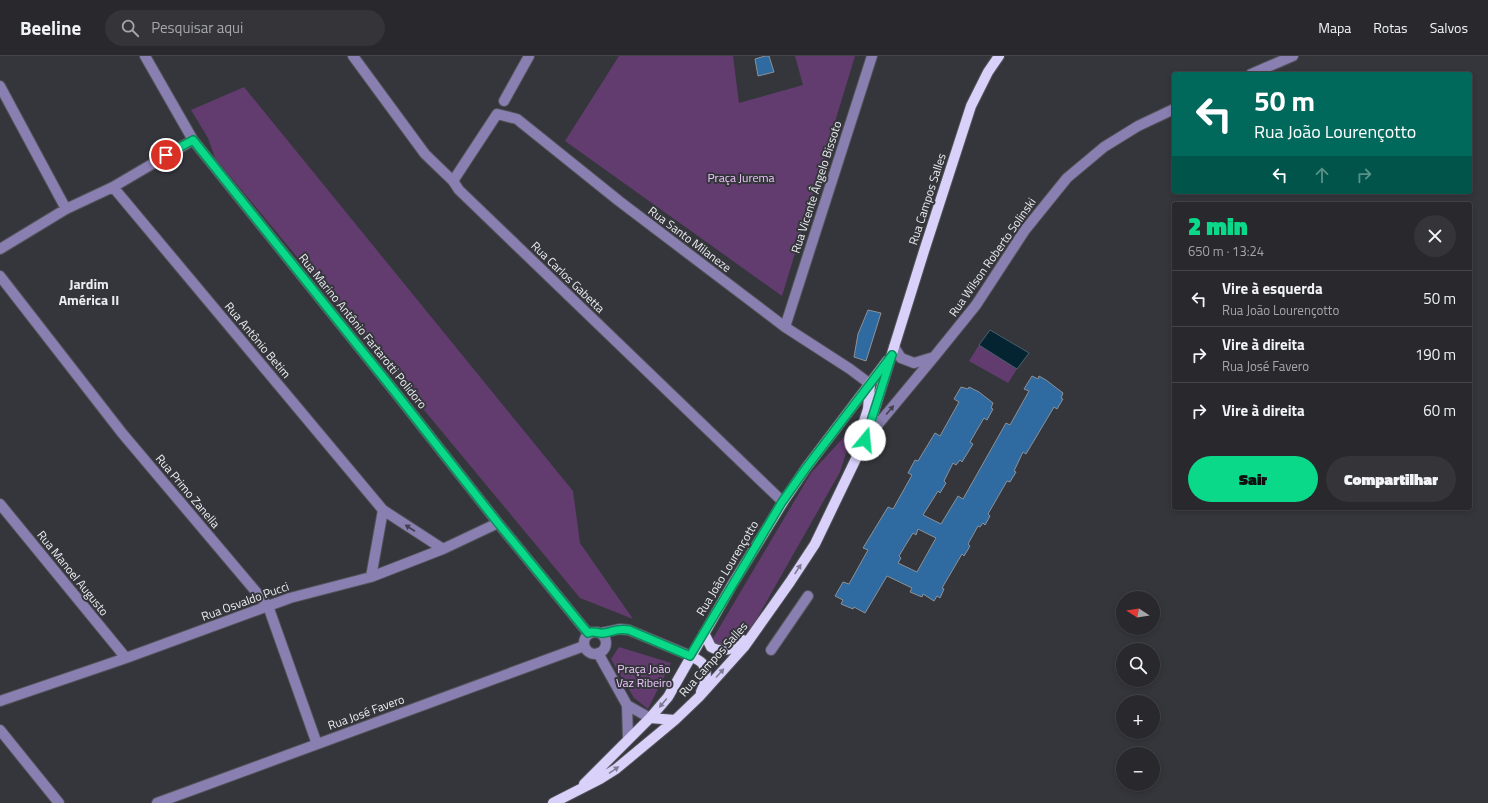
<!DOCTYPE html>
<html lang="pt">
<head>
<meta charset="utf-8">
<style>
	:root { --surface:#28282d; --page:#343439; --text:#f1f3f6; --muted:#a5a6aa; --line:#444449; --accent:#0bd98a }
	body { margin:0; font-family:"Titillium Web",sans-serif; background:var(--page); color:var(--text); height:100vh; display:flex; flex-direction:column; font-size:15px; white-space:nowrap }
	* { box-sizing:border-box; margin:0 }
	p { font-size:13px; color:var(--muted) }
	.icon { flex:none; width:22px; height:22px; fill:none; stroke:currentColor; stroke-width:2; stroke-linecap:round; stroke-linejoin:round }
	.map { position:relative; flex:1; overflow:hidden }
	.side { position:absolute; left:1172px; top:146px; width:300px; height:308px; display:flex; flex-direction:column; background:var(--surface); border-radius:4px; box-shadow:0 2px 6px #0003,0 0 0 1px var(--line) }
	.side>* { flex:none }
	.banner { position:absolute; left:1172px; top:16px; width:300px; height:122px; border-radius:4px; box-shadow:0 2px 6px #0003,0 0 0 1px var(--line); background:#00695c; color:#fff; overflow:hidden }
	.needle { width:26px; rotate:282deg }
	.buttons { position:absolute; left:1116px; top:535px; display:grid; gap:8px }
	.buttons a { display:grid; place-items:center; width:44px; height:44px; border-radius:50%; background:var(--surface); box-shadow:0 2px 6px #0003,0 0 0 1px var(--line); font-size:20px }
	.pin { position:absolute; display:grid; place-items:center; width:34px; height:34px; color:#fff; margin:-17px; border:2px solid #fff; border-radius:50%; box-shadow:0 1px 4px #0007 }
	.me { position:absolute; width:44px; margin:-22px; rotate:17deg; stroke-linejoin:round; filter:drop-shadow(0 0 3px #0008) }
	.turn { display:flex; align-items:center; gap:14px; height:84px; padding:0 16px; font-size:18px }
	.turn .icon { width:52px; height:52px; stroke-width:2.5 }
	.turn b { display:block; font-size:28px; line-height:34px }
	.lanes { display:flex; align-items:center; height:38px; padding:0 16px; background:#0003; justify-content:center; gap:20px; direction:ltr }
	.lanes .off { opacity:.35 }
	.round { display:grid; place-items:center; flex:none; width:42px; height:42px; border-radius:21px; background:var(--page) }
	.summary { display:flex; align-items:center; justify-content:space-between; height:68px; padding:0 16px }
	h1 { font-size:24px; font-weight:800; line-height:30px; color:var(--accent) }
	.primary-button { display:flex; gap:8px; margin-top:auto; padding:8px 16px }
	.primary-button a { flex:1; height:46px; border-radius:24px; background:var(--accent); color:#111; font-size:16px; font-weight:800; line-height:46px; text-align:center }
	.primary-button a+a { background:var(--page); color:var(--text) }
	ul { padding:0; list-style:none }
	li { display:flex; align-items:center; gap:12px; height:56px; padding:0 16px; border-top:1px solid var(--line) }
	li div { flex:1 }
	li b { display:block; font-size:15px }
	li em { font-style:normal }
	header { display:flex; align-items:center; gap:24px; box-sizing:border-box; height:56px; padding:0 20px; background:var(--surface); border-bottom:1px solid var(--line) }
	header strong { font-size:19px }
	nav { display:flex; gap:22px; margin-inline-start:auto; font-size:14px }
	.search { width:280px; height:36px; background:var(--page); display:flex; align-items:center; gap:10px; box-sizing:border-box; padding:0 14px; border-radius:22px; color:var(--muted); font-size:15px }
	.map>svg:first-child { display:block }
</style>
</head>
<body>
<header>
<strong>Beeline</strong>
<div class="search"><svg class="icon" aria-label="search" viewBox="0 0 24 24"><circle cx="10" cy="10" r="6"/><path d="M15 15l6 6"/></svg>Pesquisar aqui</div>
<nav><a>Mapa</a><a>Rotas</a><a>Salvos</a></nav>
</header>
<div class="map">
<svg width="1488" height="747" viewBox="0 0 1488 747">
	<rect width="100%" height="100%" fill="#35363c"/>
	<path fill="#623c6e" d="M619 0H733L739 47 803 29 795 0H855L782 240 565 85Z
		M244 31 573 435 580 487 633 563 580 542 215 102 208 82 191 54Z
		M979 289 1017 313 1008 327 969 305Z
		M855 369 840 416 752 571 721 595 712 584 811 417Z
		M619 591 671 607 648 653 634 642 611 603Z"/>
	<path fill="#032430" stroke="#49606a" d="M990 274 1029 297 1017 313 979 289Z"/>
	<path fill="#2f6aa1" stroke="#8c9197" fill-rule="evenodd" d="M765 0H769L774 16 758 20 755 3Z
		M868 254 881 257 866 305 854 301 858 278Z
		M1032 320 1038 323 1039 320 1046 324 1063 337 1061 342 1063 343 1057 353 1054 351 1026 398 1023 396 1014 415 1016 416 1010 426 1007 425 988 458 990 460 985 469 983 467 980 471 978 470 968 488 970 490 964 500 962 498 942 532 944 533 940 542 937 540 934 545 923 538 922 541 910 536 912 532 887 520 865 557 854 551 853 553 841 548 843 544 835 540 843 526 849 528 868 494 863 492 888 451 893 453 912 419 908 417 915 404 918 405 935 377 940 380 959 346 954 343 961 331 968 333 969 331 979 336 993 347 991 352 993 353 987 364 984 362 970 386 973 388 962 406 960 404 956 409 953 407 944 425 946 427 940 437 938 435 923 459 941 468 958 440 963 443 1006 367 1010 369 1029 335 1024 333ZM918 473 936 482 917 516 898 507 901 502 899 500 905 490 913 477 916 479Z"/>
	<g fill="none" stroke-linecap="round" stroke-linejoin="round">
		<defs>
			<path id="minor" d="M145 0 193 84 395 336 498 467 588 577
				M353 0 425 98 453 125 459 134 783 446
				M1251 18 1293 0
				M0 30 66 153
				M504 45 529 0
				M453 125 497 58 517 63 619 145 785 271 850 313 870 328
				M113 131 383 454
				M0 193 66 153 113 131 193 84
				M0 220 122 377 268 550 317 688
				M785 271 872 0
				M894 291 901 302 914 307 934 301
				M865 384 934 301 976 249 1025 174 1067 122 1104 91 1138 70 1174 53
				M0 448 126 602
				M371 521 383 454 443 493
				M584 587a11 11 0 1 1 22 0a11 11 0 1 1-22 0Z
				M601 577 620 573 629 574 691 600
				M771 594 808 540
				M598 597 627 649 628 683
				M0 645 126 602 290 542 371 521 443 493 498 467
				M627 649 650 662
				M0 674 59 747
				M157 747 584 590"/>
			<path id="major" d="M855 393 868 353 870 328
				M704 577 711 591C723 598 733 593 743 584
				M691 600C694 602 699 604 702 607 709 615 705 628 701 636
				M650 662 675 664
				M584 728 650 662 668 641 732 529 783 446 806 412 887 305
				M553 747 600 723 616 713 675 664 699 641 744 591 790 526 815 488 865 384 924 195 971 50 988 16 999 0"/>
		</defs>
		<use href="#minor" stroke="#525359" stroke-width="12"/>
		<use href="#major" stroke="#525359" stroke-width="12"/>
		<use href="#minor" stroke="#8a7fb1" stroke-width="10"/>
		<use href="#major" stroke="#d9d1fa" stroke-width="10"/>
	</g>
	<defs><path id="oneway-solid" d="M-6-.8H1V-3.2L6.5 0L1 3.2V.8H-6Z"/></defs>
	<g fill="#42414e">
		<use href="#oneway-solid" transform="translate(890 354) rotate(-50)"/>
		<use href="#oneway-solid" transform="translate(410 472) rotate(-147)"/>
	</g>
	<g fill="#7f7c92">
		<use href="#oneway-solid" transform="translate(798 513) rotate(-57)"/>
		<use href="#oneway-solid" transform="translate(720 617) rotate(-48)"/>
		<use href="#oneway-solid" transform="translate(663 647) rotate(130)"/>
		<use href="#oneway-solid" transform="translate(614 714) rotate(-34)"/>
	</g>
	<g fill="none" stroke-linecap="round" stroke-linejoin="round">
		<defs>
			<path id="route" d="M166 99 193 84 395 336 498 467 588 577C594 574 598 578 604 577 615 575 617 572 629 574L690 600 782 446 806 412 892 299 865 384"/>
		</defs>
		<use href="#route" stroke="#078d5a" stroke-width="10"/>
		<use href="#route" stroke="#0bd98a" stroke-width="7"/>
	</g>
	<g text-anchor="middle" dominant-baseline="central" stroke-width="4" stroke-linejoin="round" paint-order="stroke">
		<g font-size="12" fill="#eec7fc" stroke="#35363c">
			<text x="741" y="121">Praça Jurema</text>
			<text x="644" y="612">Praça João<tspan x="644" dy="14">Vaz Ribeiro</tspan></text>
		</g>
		<g font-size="12" fill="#ebedf0" stroke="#35363c">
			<text transform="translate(816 131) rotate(-72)">Rua Vicente Ângelo Bissoto</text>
			<text transform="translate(927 143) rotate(-72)">Rua Campos Salles</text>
			<text transform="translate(690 183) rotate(37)">Rua Santo Milaneze</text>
			<text transform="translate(992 201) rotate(-55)">Rua Wilson Roberto Solinski</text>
			<text transform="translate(568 221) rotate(44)">Rua Carlos Gabetta</text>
			<text transform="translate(363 275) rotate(51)">Rua Marino Antônio Fartarotti Polidoro</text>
			<text transform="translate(258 284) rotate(50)">Rua Antônio Betim</text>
			<text transform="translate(188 435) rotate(50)">Rua Primo Zanella</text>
			<text transform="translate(727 512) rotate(-59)">Rua João Lourençotto</text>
			<text transform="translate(73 517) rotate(51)">Rua Manoel Augusto</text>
			<text transform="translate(245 545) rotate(-20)">Rua Osvaldo Pucci</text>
			<text transform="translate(713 603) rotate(-48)">Rua Campos Salles</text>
			<text transform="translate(366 656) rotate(-20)">Rua José Favero</text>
		</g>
		<g font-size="14" font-weight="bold" fill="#ebedf0" stroke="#35363c">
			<text x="89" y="227">Jardim<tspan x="89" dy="16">América II</tspan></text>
		</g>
	</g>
</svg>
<div class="buttons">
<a><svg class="needle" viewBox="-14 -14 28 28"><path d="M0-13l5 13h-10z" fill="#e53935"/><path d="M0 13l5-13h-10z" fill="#a5a6aa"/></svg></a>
<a><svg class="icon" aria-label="search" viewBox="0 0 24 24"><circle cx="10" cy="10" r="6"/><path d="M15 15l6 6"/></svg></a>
<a>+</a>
<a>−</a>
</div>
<div class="pin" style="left:166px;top:99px;background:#d93025"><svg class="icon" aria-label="arrive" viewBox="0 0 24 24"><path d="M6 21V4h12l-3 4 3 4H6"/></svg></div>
<svg class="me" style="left:865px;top:384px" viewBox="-20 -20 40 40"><circle r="19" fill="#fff"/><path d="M0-13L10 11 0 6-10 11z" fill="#0bd98a"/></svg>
<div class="banner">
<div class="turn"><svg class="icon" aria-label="left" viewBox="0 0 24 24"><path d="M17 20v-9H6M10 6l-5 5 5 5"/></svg><div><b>50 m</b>Rua João Lourençotto</div></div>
<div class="lanes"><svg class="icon" aria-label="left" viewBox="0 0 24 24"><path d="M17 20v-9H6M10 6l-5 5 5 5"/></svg><svg class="icon off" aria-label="ahead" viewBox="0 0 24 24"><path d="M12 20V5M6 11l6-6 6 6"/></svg><svg class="icon off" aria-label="right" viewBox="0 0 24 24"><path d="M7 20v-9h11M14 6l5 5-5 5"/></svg></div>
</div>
<section class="side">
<div class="summary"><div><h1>2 min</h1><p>650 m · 13:24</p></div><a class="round"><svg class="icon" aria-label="close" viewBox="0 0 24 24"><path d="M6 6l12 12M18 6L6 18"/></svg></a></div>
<ul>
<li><svg class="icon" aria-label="left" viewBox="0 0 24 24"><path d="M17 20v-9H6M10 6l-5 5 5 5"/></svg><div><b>Vire à esquerda</b><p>Rua João Lourençotto</p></div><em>50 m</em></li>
<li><svg class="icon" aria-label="right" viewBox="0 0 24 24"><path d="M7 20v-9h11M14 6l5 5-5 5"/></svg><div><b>Vire à direita</b><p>Rua José Favero</p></div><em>190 m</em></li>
<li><svg class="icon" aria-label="right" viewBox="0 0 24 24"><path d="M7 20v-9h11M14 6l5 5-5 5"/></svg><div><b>Vire à direita</b></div><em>60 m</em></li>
</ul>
<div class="primary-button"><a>Sair</a><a>Compartilhar</a></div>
</section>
</div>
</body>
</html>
